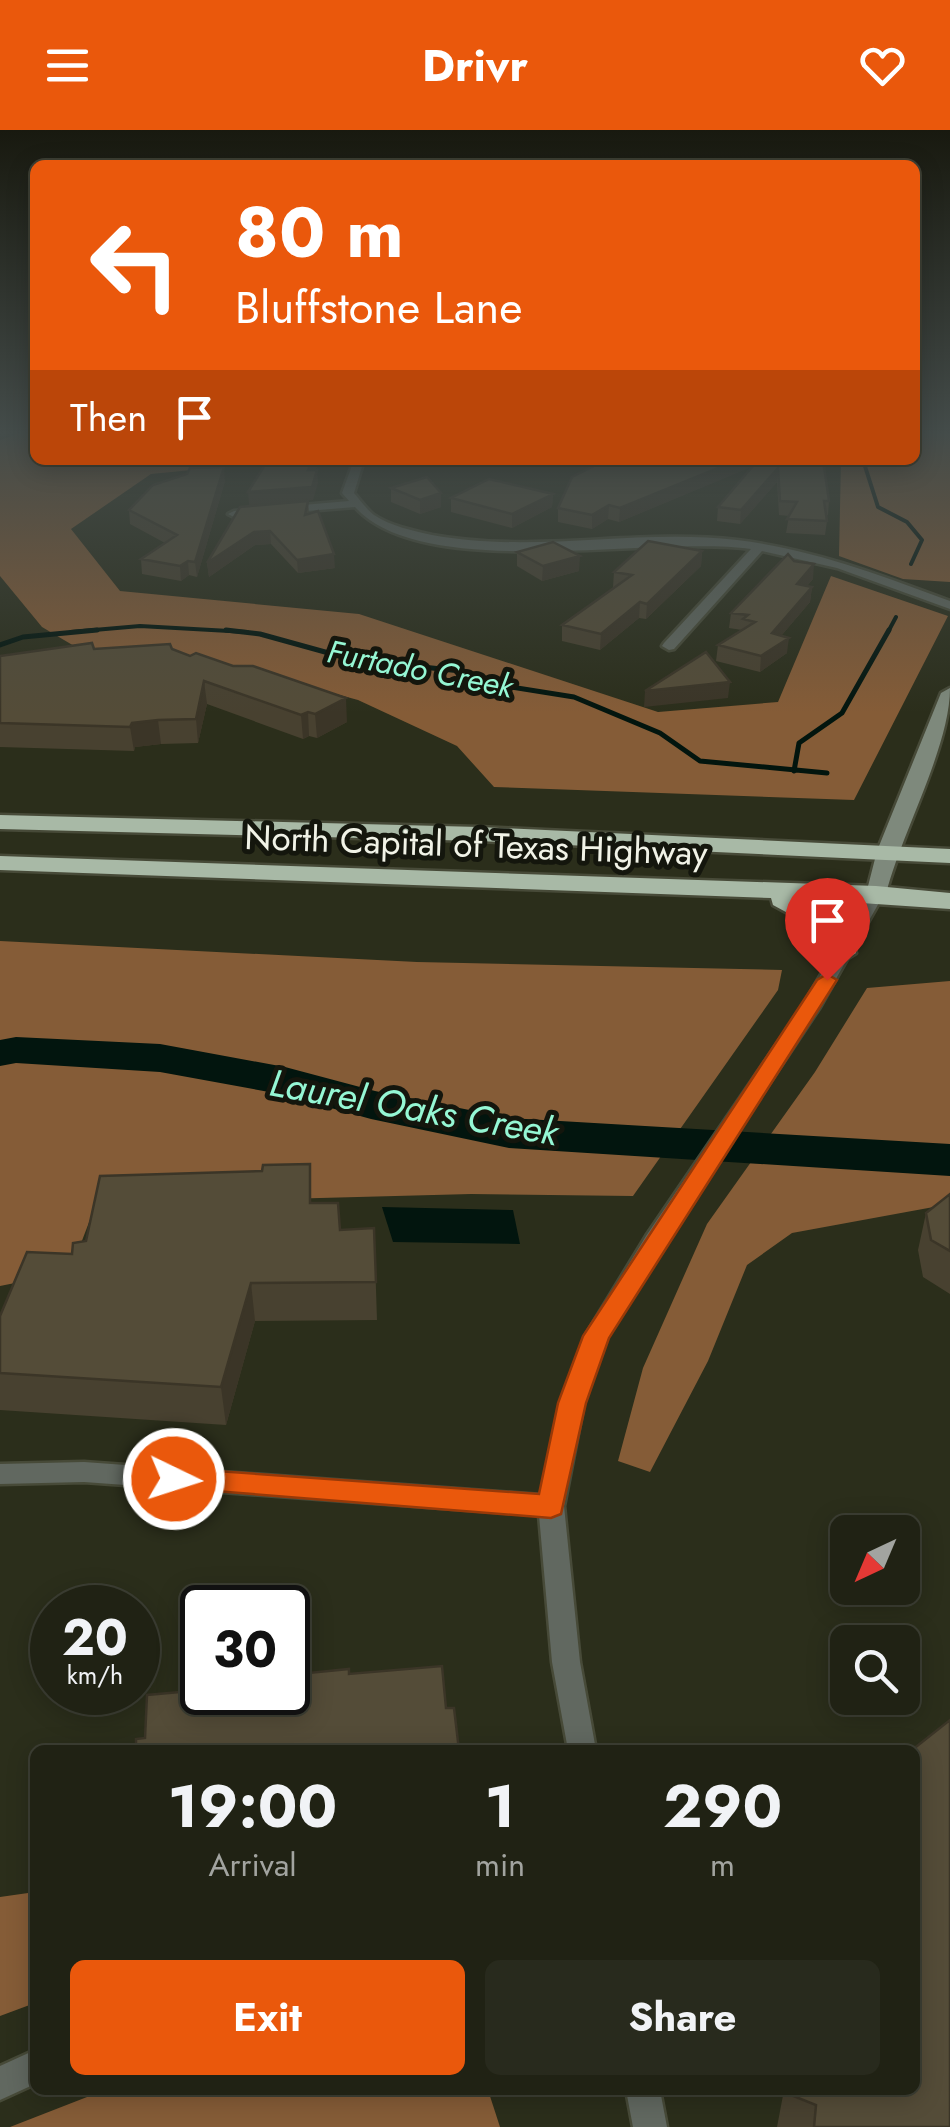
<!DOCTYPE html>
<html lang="en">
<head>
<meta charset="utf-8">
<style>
	:root { --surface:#202214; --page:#282a1d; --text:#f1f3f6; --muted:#a2a4a0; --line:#3d3f34; --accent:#ea580c }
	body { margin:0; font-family:Jost,sans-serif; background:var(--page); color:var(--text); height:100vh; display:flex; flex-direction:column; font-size:38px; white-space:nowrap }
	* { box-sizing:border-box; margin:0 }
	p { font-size:32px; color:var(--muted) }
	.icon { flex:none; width:55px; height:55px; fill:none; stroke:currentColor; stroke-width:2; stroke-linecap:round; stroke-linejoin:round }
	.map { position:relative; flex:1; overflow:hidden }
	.details { position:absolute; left:30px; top:1615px; width:890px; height:350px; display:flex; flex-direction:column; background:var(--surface); border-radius:15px; box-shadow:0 5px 25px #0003,0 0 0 2px var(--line) }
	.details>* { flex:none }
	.banner { position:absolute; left:30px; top:30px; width:890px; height:305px; border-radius:15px; box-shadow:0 5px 25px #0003,0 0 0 2px var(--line); background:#ea580c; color:#fff; overflow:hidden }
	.needle { width:65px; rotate:224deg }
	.fabs { position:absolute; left:830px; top:1385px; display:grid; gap:20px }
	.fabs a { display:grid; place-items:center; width:90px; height:90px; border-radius:15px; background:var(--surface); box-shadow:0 5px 25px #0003,0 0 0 2px var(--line); font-size:50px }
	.speed { position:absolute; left:30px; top:1455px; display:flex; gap:20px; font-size:50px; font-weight:700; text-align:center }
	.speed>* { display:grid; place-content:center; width:130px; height:130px; border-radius:50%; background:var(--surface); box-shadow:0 5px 25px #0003,0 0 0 2px var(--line); line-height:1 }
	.speed small { font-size:25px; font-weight:400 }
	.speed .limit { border:5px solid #111; border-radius:15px; background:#fff; color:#111 }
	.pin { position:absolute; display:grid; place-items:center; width:85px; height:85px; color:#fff; margin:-102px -42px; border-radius:50% 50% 50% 0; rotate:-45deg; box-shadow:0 0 10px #0007 }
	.pin .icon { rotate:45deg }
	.me { position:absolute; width:110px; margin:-55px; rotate:94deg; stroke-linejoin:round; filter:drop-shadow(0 0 8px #0008) }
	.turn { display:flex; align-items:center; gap:35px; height:210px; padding:0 40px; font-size:45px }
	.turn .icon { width:130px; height:130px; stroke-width:2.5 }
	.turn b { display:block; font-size:70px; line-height:85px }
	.then { display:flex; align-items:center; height:95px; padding:0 40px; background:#0003; gap:20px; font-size:38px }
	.eta { display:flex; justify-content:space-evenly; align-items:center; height:170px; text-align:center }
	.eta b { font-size:60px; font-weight:700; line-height:70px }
	.cta { display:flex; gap:20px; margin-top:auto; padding:20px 40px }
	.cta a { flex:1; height:115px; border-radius:15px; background:var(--accent); color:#fff; font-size:40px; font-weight:700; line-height:115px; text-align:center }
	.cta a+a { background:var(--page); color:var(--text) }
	header { display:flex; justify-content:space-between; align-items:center; height:130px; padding:0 40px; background:var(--accent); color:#fff; font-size:45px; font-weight:700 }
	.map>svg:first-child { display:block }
</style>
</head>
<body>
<header><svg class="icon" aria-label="menu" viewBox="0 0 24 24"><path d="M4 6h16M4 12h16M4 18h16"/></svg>Drivr<svg class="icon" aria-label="heart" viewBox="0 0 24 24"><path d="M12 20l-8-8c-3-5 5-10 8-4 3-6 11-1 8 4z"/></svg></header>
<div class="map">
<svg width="950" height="1997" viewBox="0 0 950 1997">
	<rect width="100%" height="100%" fill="#2b2e1b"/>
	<path fill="#855c37" d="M17 304H35V330H238L233 336 151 344 71 399 120 461 359 484 658 582 778 572 831 446 948 486 854 670 494 657 457 616 358 570 226 534 86 523 42 497 0 446V310Z
		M915 304H950V452L903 449 839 426 841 330H915Z
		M0 811 417 832 782 840 778 860 633 1066 471 1064 96 1074 70 1142 0 1156Z
		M950 851V1074L792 1103 747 1135 708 1231 650 1342 618 1331 643 1238 707 1094 815 942 867 858Z
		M35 1762V1873L0 1886V1767Z
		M105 1960H488L500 1997H10Z"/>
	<path fill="#02150e" d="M382 1077 513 1080 520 1114 393 1112Z"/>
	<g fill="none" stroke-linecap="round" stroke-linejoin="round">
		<path stroke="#02150e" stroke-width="4" d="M863 330 878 377 907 392 922 410 911 434
			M71 502 140 496 247 502
			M888 502 896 487"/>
		<path stroke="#02150e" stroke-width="5" d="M226 500 260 504 354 530 461 541 498 555 574 567 660 603 700 631 827 643
			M0 515 23 507 97 500
			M794 641 799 613 842 583 889 500"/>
		<path fill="#02150e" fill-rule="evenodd" d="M16 907 160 914 285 937 375 961 509 988 950 1014V1046L509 1018 371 989 280 964 160 942 16 933 0 936V910Z"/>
		<defs>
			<path id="street" d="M354 330H364L354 363C360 370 367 380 374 385 390 396 414 401 432 405 535 424 636 398 737 410 812 419 880 445 950 471V479L837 438 762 421 674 519 669 520 662 516 664 513 751 419C652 405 423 453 355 377L234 387 228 384 234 381 349 371 342 363Z
				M876 759 884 764 820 877 662 1115 607 1207 584 1273 564 1376 580 1532 596 1620H568L552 1532 539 1385 84 1352 0 1354V1334L84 1332 541 1365 560 1273 585 1206 646 1106 802 877 868 764Z
				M35 1920V1954L0 1970V1936Z
				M626 1960H660L667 1997H633Z"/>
			<path id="secondary" d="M950 558C950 617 902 701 886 764L883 768H869L866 764 877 721 941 563Z"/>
			<path id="highway" d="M0 685 479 697 950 719V733L479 711 0 699Z
				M0 726 876 756 950 763V779L802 769C830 780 847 794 856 823L843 831 834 829 819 800 773 775 771 768 0 740Z"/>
		</defs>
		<use href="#street" stroke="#474a38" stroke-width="5"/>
		<use href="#secondary" stroke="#474a38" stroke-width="5"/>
		<use href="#highway" stroke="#474a38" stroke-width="5"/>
		<use href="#street" fill="#616860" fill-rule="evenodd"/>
		<use href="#secondary" fill="#7e897c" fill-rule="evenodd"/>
		<use href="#highway" fill="#a8b9a6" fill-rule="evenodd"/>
	</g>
	<path fill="#484130" d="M823 330 829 371 828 385H826L827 391 825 405 786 403 789 386 779 385 777 352 740 394 717 391 718 377 753 336 619 392 608 389 592 399 558 392V378L572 347Z
		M225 351 197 447 189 445 181 451 142 444 141 429 165 413 130 394 129 380Z
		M391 358 441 377 420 384 391 372Z
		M553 364 552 377 512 398 451 382V368Z
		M308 371 309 383 335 438 298 443 271 414 255 415 209 447 207 433Z
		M702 421 701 436 646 489 639 488 600 520 562 511V495L615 457H613L614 442Z
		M517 422 579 441 542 451 517 436Z
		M813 449 807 456 812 457 810 472 781 506 787 523 760 542 716 531 718 515 742 500 729 498 731 483Z
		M94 519 347 592 317 608 309 606 303 609 207 574 198 613 161 614 135 617 134 621 0 617V526Z
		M950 1064V1164L923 1147 918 1120 926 1083Z
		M313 1073 340 1100 374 1098 377 1190 255 1191 226 1295 0 1280V1186L72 1124Z
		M784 1960H915L950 1997H777Z"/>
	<path fill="#3b3527" d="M313 330H321L308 353V340Z
		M738 330H768L619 392 620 378Z
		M224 337 225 351 197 447 195 432Z
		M778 338 777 352 740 394 741 380Z
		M317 340 318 353 313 370 249 376 248 362Z
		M441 363V377L420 384V370Z
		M553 364 552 377 512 398V384Z
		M609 375 608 389 592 399V385Z
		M270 401 271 414 255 415 209 447 207 433 254 402Z
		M702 421 701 436 646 489 647 474Z
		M334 424 335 438 298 443 297 430Z
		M580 426 579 441 542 451 543 436Z
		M188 431 189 445 181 451 180 436Z
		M814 434 813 449 795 469 797 454Z
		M812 457 810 472 770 519 772 503Z
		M640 472 639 488 600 520 601 504Z
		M789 508 787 523 760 542 761 526Z
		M204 551 207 574 198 613 196 589Z
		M730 552 728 568 644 577 645 561Z
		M346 568 347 592 317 608 315 584Z
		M308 582 309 606 303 609 301 585Z
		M158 590 161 614 135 617 134 621 130 597 132 593Z
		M251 1153 255 1191 226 1295 221 1257Z"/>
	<path fill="#544c38" stroke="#3b3527" stroke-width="2.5" d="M268 330H313L308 340H317L312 357 248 362Z
		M606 330H738L620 378 609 375 592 385 558 378 572 347Z
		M758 330H823L829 371H824L827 391 787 389 797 372 780 371 778 338 741 380 718 377Z
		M224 337 195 432 188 431 180 436 141 429 177 405 129 380 153 355 187 344 190 338Z
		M427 347 441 363 420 370 391 358Z
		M489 349 553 364 512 384 451 368Z
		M308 371 305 385 318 381 334 424 297 430 270 401 254 402 207 433 240 377Z
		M648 411 702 421 647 474 640 472 601 504 562 495 632 445 614 442Z
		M553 412 580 426 543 436 517 422Z
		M788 424 794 431 814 434 797 454 812 457 772 503 789 508 761 526 718 515 755 492 743 489 748 485 731 483Z
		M92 513 94 519 170 514 172 519 190 526 196 523 233 536H253L346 568 315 584 308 582 301 585 204 551 196 589 158 590 132 593 130 597 0 593V526Z
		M706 522 730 552 645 561Z
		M310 1034V1073H338L340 1100 374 1098 376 1152 251 1153 221 1257 0 1243V1186L27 1122 72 1124 73 1113 86 1111 100 1046 262 1041 263 1035Z
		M950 1064V1121L931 1110 926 1083Z
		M305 1507 309 1543 349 1539V1544L442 1536 446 1578H454L459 1620H136V1609L145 1608 147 1565 202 1560V1562H288V1509Z
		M950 1590V1997H814L816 1975 786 1963 787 1960H915V1620H912Z"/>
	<linearGradient id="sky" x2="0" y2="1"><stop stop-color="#18190f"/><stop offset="0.52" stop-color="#444c4a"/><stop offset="1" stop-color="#444c4a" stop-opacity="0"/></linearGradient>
	<rect width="950" height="583" fill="url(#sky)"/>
	<path fill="#ea580c" stroke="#983908" stroke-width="2.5" d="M827 844 837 850 609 1208 586 1273 561 1384 551 1388 164 1357 160 1349 164 1341 174 1338 539 1364 558 1273 583 1206 817 850Z"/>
	<g text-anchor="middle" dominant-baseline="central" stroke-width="10" stroke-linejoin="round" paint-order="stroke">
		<g font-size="32" font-style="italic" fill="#95f7d4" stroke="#14160d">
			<text transform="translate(420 539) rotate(11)">Furtado Creek</text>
		</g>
		<g font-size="35" fill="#f1f3e7" stroke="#14160d">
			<text transform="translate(476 715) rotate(2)">North Capital of Texas Highway</text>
		</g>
		<g font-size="38" font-style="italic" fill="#95f7d4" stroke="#14160d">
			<text transform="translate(414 977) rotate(10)">Laurel Oaks Creek</text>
		</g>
	</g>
</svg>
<div class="fabs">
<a><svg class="needle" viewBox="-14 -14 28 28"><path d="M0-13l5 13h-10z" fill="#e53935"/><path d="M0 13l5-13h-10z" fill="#a2a4a0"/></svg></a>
<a><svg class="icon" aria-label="search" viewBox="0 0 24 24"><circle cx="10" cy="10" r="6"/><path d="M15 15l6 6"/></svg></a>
</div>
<div class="speed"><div>20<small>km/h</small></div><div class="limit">30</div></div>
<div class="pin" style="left:827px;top:850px;background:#d93025"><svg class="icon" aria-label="arrive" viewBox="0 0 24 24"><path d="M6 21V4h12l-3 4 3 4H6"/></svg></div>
<svg class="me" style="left:174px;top:1349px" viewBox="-20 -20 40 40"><circle r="17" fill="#ea580c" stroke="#fff" stroke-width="3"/><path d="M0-11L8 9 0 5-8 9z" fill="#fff"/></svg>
<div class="banner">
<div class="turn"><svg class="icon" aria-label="left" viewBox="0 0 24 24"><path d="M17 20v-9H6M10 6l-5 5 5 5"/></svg><div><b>80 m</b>Bluffstone Lane</div></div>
<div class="then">Then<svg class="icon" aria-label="arrive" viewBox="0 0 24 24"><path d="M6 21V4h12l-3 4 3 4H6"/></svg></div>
</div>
<section class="details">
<div class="eta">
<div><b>19:00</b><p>Arrival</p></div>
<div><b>1</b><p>min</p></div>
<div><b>290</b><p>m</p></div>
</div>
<div class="cta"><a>Exit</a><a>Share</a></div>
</section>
</div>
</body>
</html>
